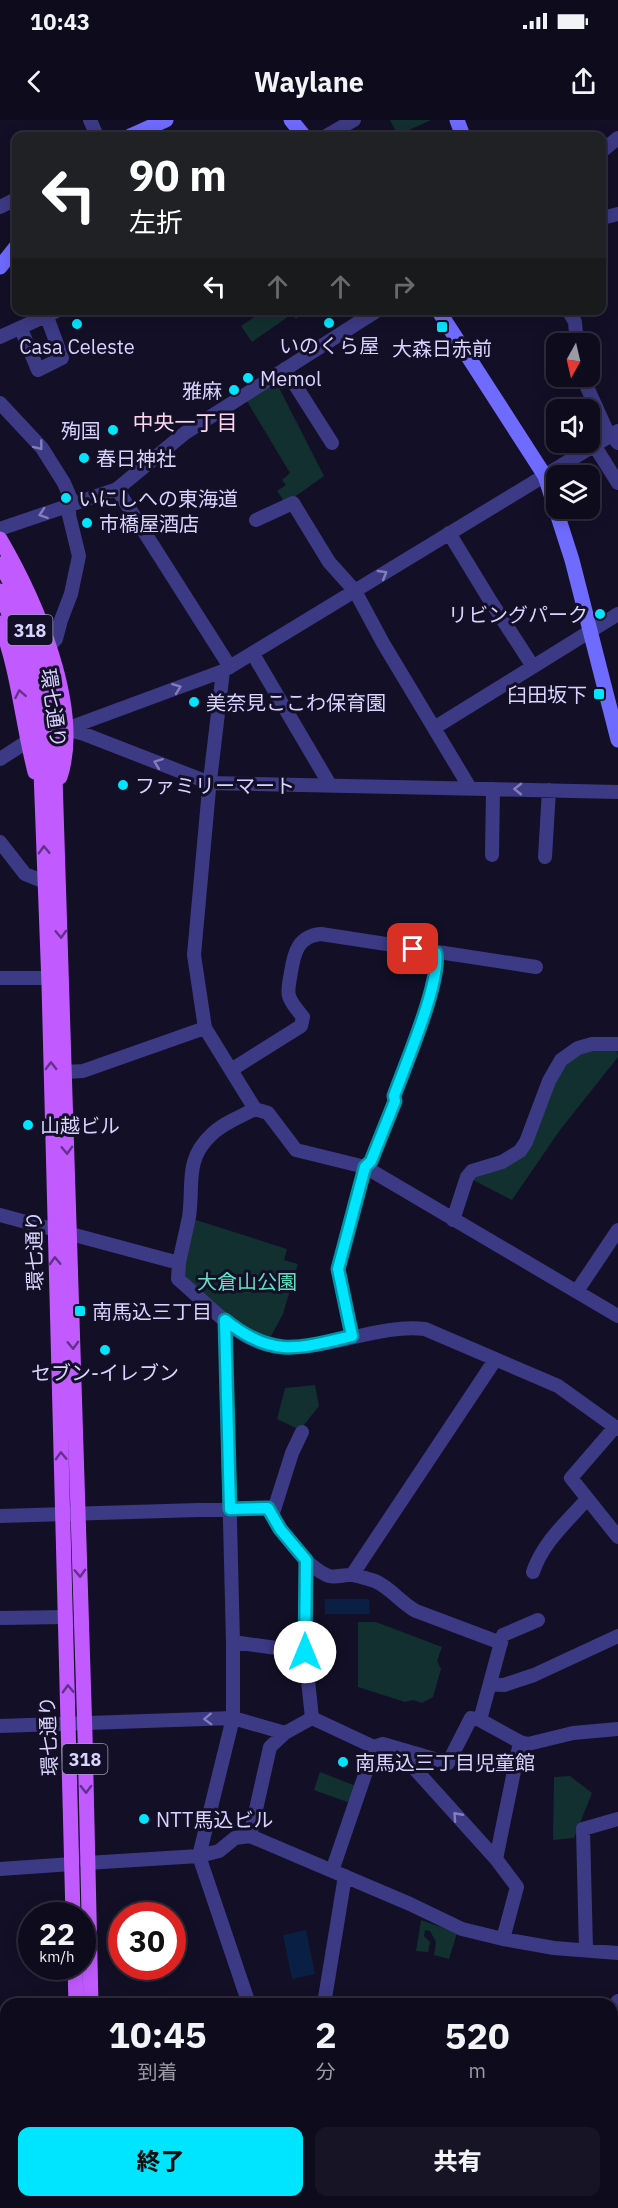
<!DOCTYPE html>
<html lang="ja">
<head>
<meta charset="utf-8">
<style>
	:root { --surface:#0e0b1c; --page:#171425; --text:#f1f3f6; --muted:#9b9ba3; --line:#2e2b3b; --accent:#00e5ff }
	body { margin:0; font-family:"IBM Plex Sans","Noto Sans JP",sans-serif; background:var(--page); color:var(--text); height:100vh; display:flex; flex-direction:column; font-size:22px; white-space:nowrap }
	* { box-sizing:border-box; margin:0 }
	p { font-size:20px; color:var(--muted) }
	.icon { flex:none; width:33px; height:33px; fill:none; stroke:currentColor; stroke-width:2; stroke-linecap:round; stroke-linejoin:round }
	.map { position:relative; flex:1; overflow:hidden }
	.side { position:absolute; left:0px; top:1878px; width:618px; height:210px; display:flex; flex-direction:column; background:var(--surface); border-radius:18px 18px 0 0; box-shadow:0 3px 15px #0003,0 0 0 2px var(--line) }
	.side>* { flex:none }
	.hud { position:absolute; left:12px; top:12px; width:594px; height:183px; border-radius:12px; box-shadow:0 3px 15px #0003,0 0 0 2px var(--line); background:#202124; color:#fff; overflow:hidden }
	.needle { width:39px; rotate:188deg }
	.fabs { position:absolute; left:546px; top:213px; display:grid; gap:12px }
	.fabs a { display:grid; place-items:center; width:54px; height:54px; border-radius:12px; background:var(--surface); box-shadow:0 3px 15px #0003,0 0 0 2px var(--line); font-size:30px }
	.speed { position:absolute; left:18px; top:1782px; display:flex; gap:12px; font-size:30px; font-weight:700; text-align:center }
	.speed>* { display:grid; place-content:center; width:78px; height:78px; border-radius:50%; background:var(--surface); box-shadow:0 3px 15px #0003,0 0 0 2px var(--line); line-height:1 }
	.speed small { font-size:15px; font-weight:400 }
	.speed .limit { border:9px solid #d22; background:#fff; color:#111 }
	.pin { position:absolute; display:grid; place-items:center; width:51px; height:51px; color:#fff; margin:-26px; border-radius:12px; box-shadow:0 3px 9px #0006 }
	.me { position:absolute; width:66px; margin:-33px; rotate:0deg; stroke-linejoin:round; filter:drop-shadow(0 0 4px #0008) }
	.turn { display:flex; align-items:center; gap:21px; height:126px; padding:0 18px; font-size:27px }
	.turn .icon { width:78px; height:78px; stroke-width:2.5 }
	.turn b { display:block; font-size:42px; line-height:51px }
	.lanes { display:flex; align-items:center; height:57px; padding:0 18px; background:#0003; justify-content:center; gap:30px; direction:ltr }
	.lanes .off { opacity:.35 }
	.eta { display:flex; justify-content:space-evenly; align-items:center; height:102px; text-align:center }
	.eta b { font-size:36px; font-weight:800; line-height:42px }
	.button { display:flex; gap:12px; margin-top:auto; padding:12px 18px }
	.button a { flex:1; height:69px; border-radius:12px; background:var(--accent); color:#111; font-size:24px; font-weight:800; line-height:69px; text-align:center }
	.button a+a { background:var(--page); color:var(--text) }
	.status { display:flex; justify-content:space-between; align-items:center; height:42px; padding:0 30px; background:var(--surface); direction:ltr }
	.status svg { height:16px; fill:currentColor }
	header { display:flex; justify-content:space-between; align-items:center; height:78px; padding:0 18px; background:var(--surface); font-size:27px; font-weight:800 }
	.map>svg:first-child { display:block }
</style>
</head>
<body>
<div class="status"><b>10:43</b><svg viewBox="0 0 49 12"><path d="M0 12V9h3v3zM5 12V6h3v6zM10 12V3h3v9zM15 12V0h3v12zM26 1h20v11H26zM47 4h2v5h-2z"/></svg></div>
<header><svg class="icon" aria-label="back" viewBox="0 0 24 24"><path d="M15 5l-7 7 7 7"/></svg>Waylane<svg class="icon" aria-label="share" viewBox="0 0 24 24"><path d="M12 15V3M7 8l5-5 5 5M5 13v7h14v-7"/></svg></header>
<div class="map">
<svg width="618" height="2088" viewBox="0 0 618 2088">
	<rect width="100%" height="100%" fill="#130f26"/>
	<path fill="#12302f" d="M390 0H431L398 15Z
		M306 191 296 199 292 194 252 222 241 206 263 191Z
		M274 258 324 356 293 378 284 381 277 371 286 365 282 360 290 353 245 278Z
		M596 929 617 930 618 937 560 1010 512 1080 471 1059 476 1055 507 1045 565 945 575 936Z
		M193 1099 287 1129 284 1140 298 1144 283 1194 270 1218 246 1211 181 1158Z
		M315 1265 319 1286 300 1310 277 1299 285 1268Z
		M358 1502H376L442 1527 437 1541 441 1549 433 1577 422 1583 413 1580 405 1582 358 1567Z
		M320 1652 356 1666 350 1683 314 1670Z
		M570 1656 592 1673 574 1718 553 1720 554 1657Z
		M421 1800 457 1813 449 1839 434 1835 436 1822 430 1811 425 1810 424 1816 430 1822 428 1832 416 1831Z
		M286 2082H351V2088H284Z"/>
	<path fill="#0a1f44" d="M325 1479H369L370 1494H325Z
		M306 1810 315 1854 292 1859 283 1815Z"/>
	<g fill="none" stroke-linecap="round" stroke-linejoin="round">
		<path stroke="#3d3a85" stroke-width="14" d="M90 0 97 16
			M326 16 354 0
			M602 31 618 18
			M0 87 16 79
			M602 98 618 94
			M568 190 575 202 577 224
			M21 209 38 250 62 238 47 197
			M0 217 59 190
			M285 249 332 323
			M582 256 606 309 618 323
			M0 283 42 328 64 363 70 377 69 395 79 436 71 474 61 500 56 519 49 526
			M618 311 223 551 66 609 84 614 210 663 618 672
			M594 325 618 363
			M117 369 230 547
			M256 400 293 383 329 442 355 471 383 523 470 668
			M0 409 117 369 185 313 378 190
			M449 413 488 477 532 545
			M253 534 330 665
			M223 551 209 669 194 835 205 908 255 989 268 993 296 1030 365 1047 618 1196
			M434 608 618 494
			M0 639 28 621
			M0 722 25 754 45 762
			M492 735 493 669
			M545 737 549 670
			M0 858H49
			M231 950 301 906 303 897C298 891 291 883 289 876 287 869 290 860 291 852 294 833 298 816 321 814L536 847
			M65 952 83 951 205 908
			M0 1095 179 1143 178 1159C199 1177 219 1198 241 1213 296 1250 365 1202 425 1209L558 1266 618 1309
			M453 1100 467 1057 472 1051 502 1042 520 1031 526 1022 549 961 561 940 578 928 592 924H618
			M179 1143C182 1128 186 1112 189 1097 194 1064 184 1041 211 1015 223 1003 240 997 255 989
			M577 1171 618 1110
			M225 1200 233 1522V1598L199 1736 249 1884
			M352 1217 338 1149 365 1047 371 1041 395 981 394 976C405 945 441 862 436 833
			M615 1307 571 1358 618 1417
			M0 1396 268 1388C280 1410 305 1447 329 1456 336 1458 345 1454 353 1455 359 1456 368 1459 375 1461 391 1468 401 1483 416 1491L501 1523
			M272 1396 292 1333 302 1312
			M306 1440 305 1532 312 1598 374 1627 383 1624 448 1643 471 1598 480 1600
			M533 1452C543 1422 567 1402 587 1379
			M352 1455 495 1240
			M0 1498 66 1497
			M538 1500 503 1515 480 1600 520 1622 528 1624 573 1613 618 1609
			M233 1522 305 1532
			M490 1564 504 1565 534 1555 618 1516
			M312 1598 285 1613 270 1627 250 1716 410 1784 462 1809 503 1819 554 1828 618 1833
			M0 1606 233 1598 285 1613
			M384 1632 399 1638 414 1648 496 1739 517 1767 503 1819
			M496 1739 520 1622
			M87 1743 199 1736 219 1731 235 1718 250 1716
			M0 1749 72 1744
			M332 1751 368 1646
			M586 1829 583 1709 618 1699
			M227 1884 249 1883
			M324 1884 345 1756
			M612 1888 618 1881
			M0 1896H6
			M0 2036H6
			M532 2082 545 2088
			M228 2088V2082
			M258 2088 260 2082
			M480 2088 484 2082"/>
		<path stroke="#6f6bff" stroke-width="15" d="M291 0 304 16
			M457 0 463 16
			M130 16 166 0
			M0 147 16 127
			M438 190 545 356 572 440 618 620"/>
		<path stroke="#c25bff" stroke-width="15" d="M0 419C35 479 83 588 60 657
			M0 444C33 498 49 563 54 625L85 1615 91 1884
			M0 471 22 528 35 577 40 625 49 865 73 1796
			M0 503C19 552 22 602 35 652
			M75 1846 76 1884
			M81 2082V2088
			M97 2082V2088"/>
	</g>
	<defs><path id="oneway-chevron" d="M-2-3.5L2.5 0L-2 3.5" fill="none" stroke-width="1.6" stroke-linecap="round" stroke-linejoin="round" transform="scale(1.5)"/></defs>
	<g stroke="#837fbc">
		<use href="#oneway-chevron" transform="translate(39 326) rotate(52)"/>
		<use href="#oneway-chevron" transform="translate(43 394) rotate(161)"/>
		<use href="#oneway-chevron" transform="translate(383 454) rotate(-31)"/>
		<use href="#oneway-chevron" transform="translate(177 568) rotate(-20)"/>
		<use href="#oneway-chevron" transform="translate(158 643) rotate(-159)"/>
		<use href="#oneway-chevron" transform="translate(518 669) rotate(-179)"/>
		<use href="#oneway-chevron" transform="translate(208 1599) rotate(178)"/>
		<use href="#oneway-chevron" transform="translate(457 1696) rotate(-132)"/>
	</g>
	<g stroke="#623188">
		<use href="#oneway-chevron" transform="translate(20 574) rotate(-101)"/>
		<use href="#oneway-chevron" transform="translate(44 730) rotate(-92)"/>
		<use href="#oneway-chevron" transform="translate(61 814) rotate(88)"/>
		<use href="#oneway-chevron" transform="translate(51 946) rotate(-91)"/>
		<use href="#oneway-chevron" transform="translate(67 1030) rotate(88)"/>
		<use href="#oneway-chevron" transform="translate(55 1141) rotate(-92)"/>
		<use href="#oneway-chevron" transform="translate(73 1225) rotate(88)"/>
		<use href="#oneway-chevron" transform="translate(61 1336) rotate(-92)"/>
		<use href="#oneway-chevron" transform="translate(80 1453) rotate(88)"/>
		<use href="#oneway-chevron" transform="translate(68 1569) rotate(-92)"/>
		<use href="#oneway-chevron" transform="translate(86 1669) rotate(89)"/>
	</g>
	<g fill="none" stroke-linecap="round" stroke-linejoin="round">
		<defs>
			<path id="route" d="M305 1532 306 1440 280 1409 268 1388 230 1389 225 1200C272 1238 298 1229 352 1216L338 1149 365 1047 371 1041 395 981 394 976C405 945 441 862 436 833L413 829"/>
		</defs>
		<use href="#route" stroke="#0095a6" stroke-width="15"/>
		<use href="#route" stroke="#00e5ff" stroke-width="10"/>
	</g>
	<g fill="#00e5ff" stroke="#130f26" stroke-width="2">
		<circle cx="329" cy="203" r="6"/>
		<circle cx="77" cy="204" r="6"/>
		<rect x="436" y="201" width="12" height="12" rx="3"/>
		<circle cx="248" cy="258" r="6"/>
		<circle cx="234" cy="270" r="6"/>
		<circle cx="113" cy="310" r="6"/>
		<circle cx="84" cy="338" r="6"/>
		<circle cx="66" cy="378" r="6"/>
		<circle cx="87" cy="403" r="6"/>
		<circle cx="600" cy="494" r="6"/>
		<rect x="593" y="568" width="12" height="12" rx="3"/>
		<circle cx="194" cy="582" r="6"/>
		<circle cx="123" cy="665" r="6"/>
		<circle cx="28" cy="1005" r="6"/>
		<rect x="74" y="1185" width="12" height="12" rx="3"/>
		<circle cx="105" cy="1230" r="6"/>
		<circle cx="343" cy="1642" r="6"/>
		<circle cx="144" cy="1699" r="6"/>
	</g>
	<g text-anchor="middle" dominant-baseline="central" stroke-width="6" stroke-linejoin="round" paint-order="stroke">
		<g fill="#130f26" stroke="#9e99be" stroke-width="1.5">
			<rect x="7.5" y="495" width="45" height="30" rx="4.5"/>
			<rect x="62.5" y="1624" width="45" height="30" rx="4.5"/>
		</g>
		<g font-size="18" font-weight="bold" fill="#d9d4ff">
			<text x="30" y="510">318</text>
			<text x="85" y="1639">318</text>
		</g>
		<g font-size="20" fill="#d9d4ff" stroke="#130f26" text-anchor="start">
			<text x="329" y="225" text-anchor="middle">いのくら屋</text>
			<text x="77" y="226" text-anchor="middle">Casa Celeste</text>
			<text x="442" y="228" text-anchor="middle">大森日赤前</text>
			<text x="260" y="258">Memol</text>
			<text x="222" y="270" text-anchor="end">雅麻</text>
			<text x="101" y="310" text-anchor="end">殉国</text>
			<text x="96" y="338">春日神社</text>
			<text x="78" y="378">いにしへの東海道</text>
			<text x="99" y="403">市橋屋酒店</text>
			<text x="588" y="494" text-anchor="end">リビングパーク</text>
			<text x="587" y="574" text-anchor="end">臼田坂下</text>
			<text x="206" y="582">美奈見ここわ保育園</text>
			<text x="135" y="665">ファミリーマート</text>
			<text x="40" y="1005">山越ビル</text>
			<text x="92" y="1191">南馬込三丁目</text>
			<text x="105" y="1252" text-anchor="middle">セブン-イレブン</text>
			<text x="355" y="1642">南馬込三丁目児童館</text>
			<text x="156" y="1699">NTT馬込ビル</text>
		</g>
		<g font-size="20" fill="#d9d4ff" stroke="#130f26">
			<text transform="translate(54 588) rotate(82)">環七通り</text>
			<text transform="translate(34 1131) rotate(-91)">環七通り</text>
			<text transform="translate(48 1616) rotate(-92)">環七通り</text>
		</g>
		<g font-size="20" fill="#5fe0c0" stroke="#130f26">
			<text x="247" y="1161">大倉山公園</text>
		</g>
		<g font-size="21" fill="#ffd6f0" stroke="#130f26">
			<text x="185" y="302">中央一丁目</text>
		</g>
	</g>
</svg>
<div class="fabs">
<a><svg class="needle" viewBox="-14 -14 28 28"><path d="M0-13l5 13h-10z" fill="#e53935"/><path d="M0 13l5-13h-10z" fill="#9b9ba3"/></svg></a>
<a><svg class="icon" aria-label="sound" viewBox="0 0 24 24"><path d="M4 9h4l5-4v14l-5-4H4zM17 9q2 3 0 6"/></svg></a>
<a><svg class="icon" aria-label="layers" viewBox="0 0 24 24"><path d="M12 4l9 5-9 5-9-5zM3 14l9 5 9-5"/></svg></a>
</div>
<div class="speed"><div>22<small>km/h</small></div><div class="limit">30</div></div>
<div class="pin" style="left:413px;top:829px;background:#d93025"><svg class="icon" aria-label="arrive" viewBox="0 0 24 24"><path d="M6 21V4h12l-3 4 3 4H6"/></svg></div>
<svg class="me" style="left:305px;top:1532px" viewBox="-20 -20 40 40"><circle r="19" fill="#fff"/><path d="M0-13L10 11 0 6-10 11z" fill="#00e5ff"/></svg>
<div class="hud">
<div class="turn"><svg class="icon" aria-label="left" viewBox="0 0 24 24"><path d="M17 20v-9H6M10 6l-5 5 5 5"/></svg><div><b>90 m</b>左折</div></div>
<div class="lanes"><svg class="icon" aria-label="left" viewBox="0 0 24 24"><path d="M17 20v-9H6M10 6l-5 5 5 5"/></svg><svg class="icon off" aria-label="ahead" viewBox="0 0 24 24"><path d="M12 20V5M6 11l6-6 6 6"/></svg><svg class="icon off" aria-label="ahead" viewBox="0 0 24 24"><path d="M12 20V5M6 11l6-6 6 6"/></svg><svg class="icon off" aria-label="right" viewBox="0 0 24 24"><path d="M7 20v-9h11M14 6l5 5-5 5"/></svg></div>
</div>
<section class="side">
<div class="eta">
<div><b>10:45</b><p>到着</p></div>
<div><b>2</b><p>分</p></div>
<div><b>520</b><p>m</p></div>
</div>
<div class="button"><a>終了</a><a>共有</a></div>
</section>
</div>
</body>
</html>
